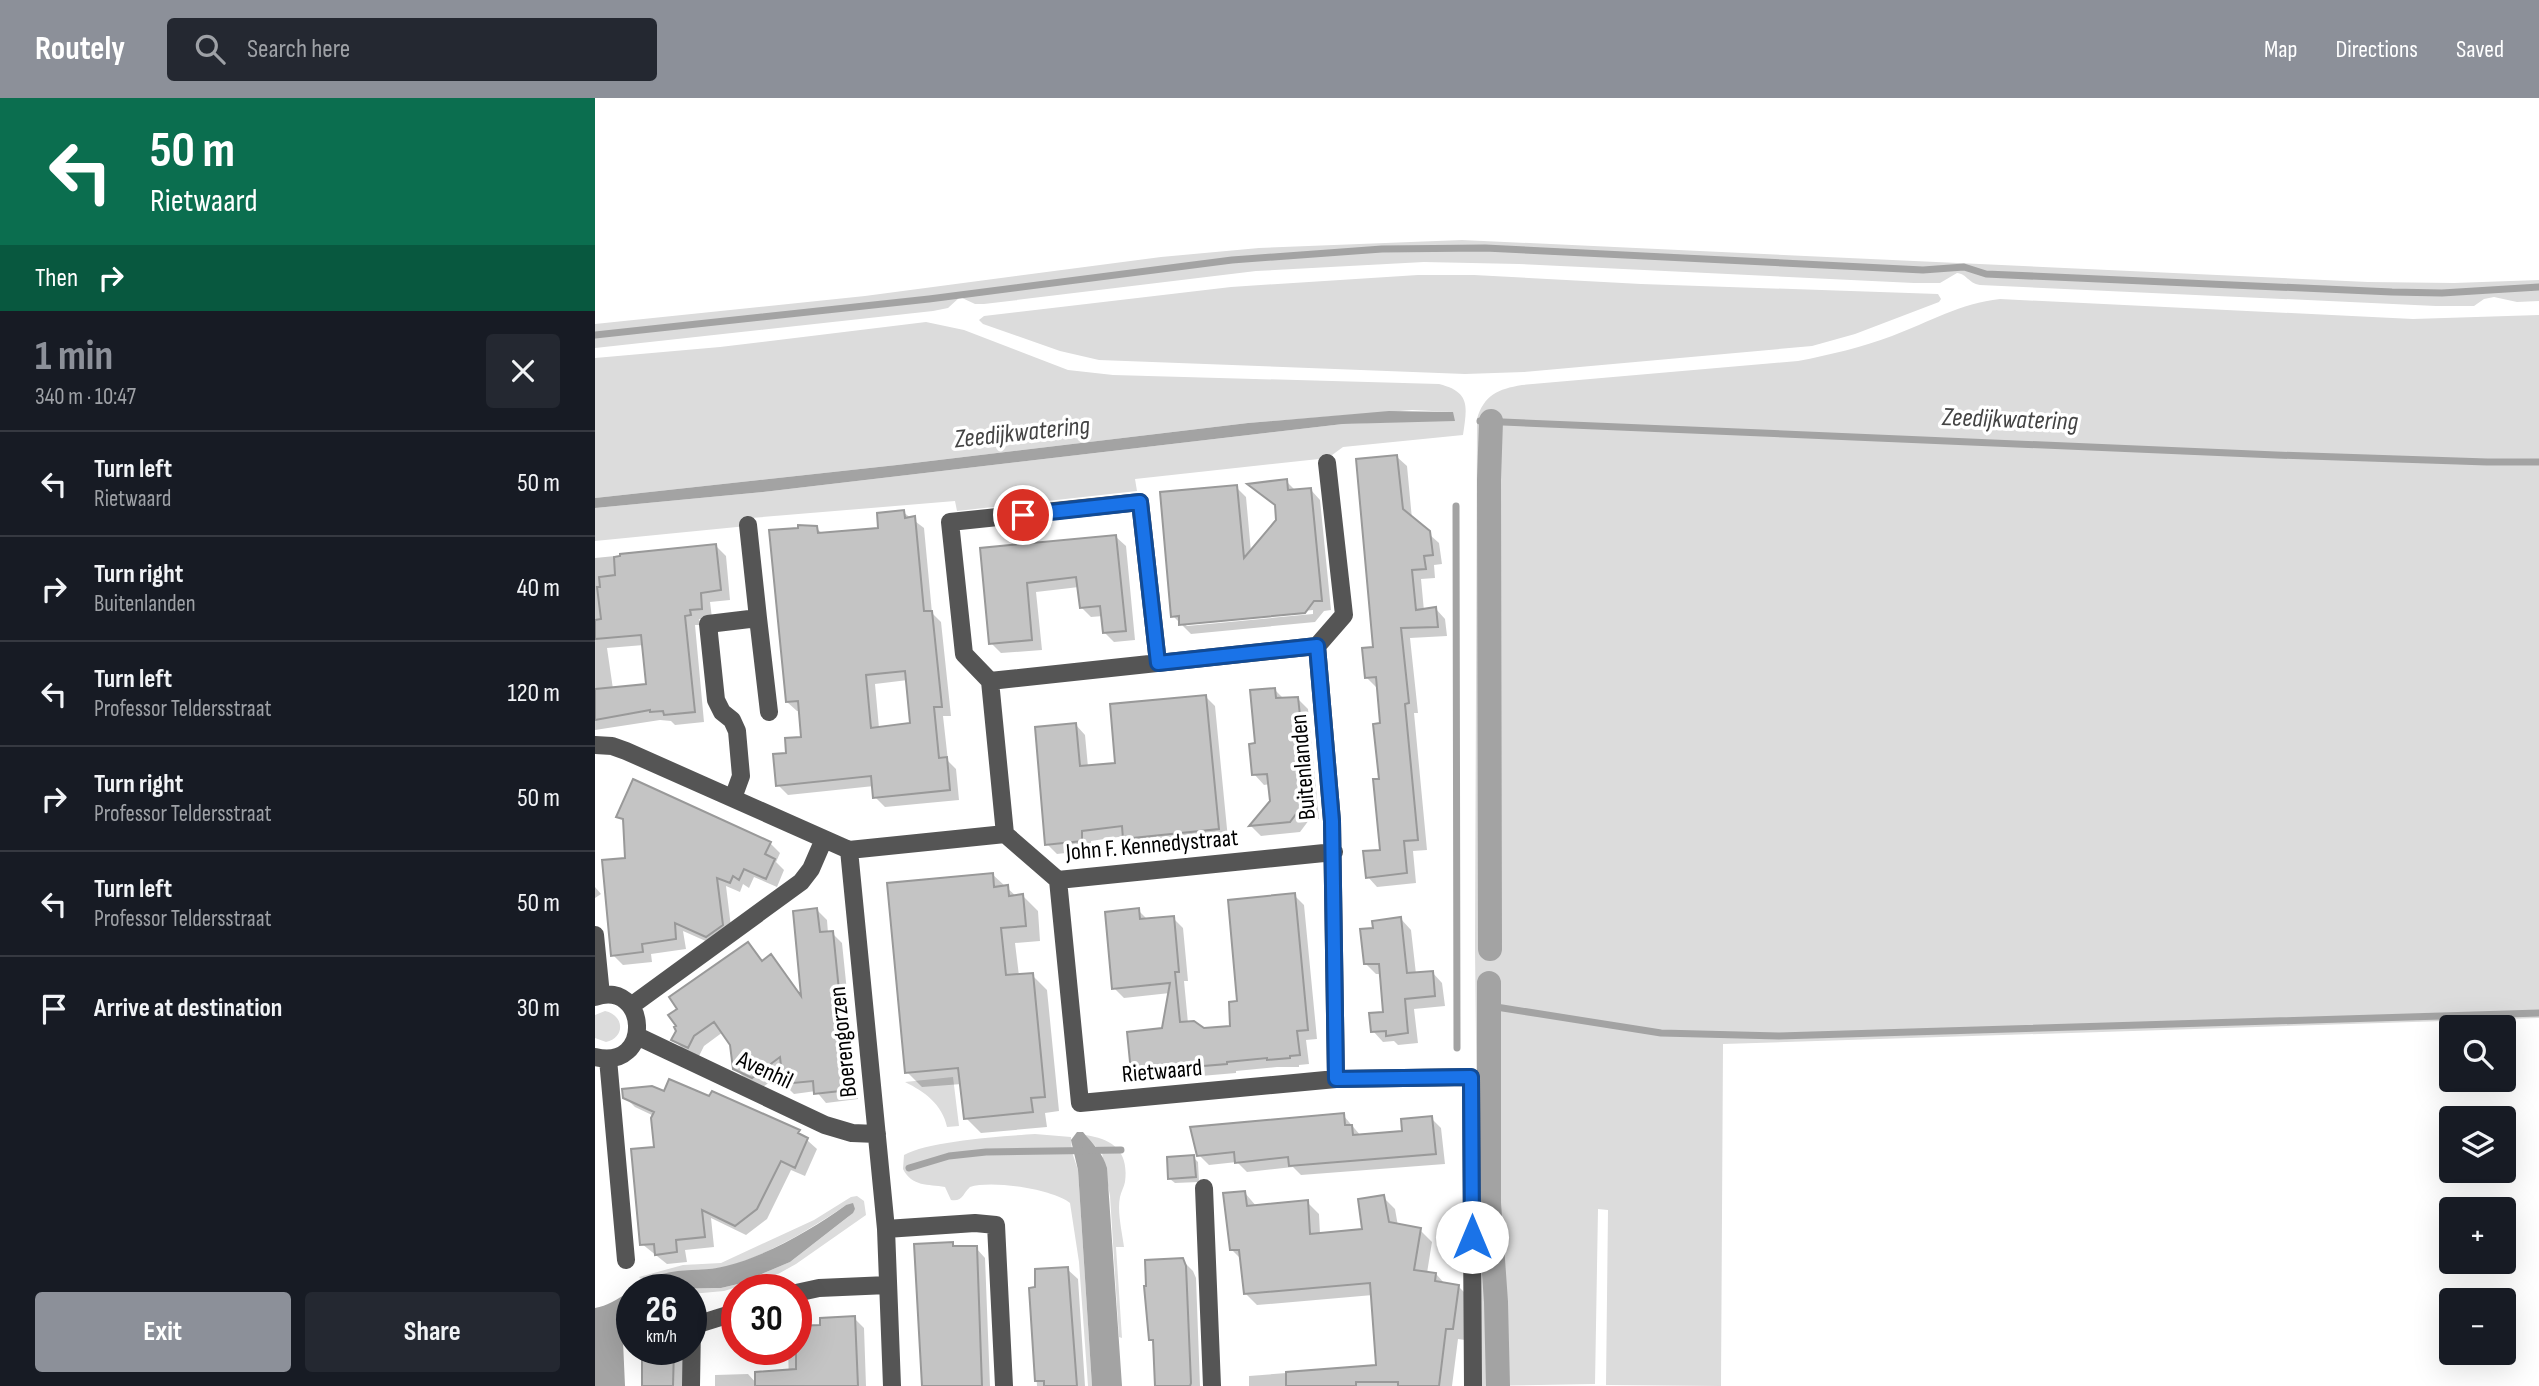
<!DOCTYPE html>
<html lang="en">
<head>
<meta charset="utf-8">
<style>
	:root { --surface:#171b24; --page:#242831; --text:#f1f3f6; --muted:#9ea1a6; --line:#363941; --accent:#8c9099 }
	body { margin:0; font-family:"Sofia Sans Condensed",sans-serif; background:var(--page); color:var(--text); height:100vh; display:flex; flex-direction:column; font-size:26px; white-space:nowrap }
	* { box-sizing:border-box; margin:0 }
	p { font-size:23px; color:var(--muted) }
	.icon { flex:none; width:38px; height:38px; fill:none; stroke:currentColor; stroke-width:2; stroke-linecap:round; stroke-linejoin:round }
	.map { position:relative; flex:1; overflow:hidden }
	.sheet { display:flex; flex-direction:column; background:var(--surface); width:595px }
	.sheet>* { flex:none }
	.top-card { background:#0b6e4f; color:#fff; overflow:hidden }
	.fabs { position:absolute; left:1844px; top:917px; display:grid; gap:14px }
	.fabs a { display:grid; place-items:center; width:77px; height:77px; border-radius:7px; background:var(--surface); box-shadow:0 7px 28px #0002; font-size:35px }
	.speed { position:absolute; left:21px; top:1176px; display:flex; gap:14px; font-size:35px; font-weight:700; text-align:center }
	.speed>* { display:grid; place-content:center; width:91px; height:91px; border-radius:50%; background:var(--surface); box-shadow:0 7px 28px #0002; line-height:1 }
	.speed small { font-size:18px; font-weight:400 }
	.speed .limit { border:10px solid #d22; background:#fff; color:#111 }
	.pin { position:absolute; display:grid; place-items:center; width:60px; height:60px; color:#fff; margin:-30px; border:4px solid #fff; border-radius:50%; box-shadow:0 2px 7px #0007 }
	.me { position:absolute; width:77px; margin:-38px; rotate:0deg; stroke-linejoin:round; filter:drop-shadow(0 0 5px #0008) }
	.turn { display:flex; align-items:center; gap:24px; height:147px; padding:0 35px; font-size:32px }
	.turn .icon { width:91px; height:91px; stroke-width:2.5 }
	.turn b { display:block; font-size:49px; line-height:60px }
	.then { display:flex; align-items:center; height:66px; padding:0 35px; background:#0003; gap:14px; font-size:26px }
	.round { display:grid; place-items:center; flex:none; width:74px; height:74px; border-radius:7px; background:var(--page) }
	.head { display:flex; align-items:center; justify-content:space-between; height:119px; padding:0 35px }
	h1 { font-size:42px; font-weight:700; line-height:52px; color:var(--accent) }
	.action { display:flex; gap:14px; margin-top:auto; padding:14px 35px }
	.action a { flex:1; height:80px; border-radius:7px; background:var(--accent); color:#fff; font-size:28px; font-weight:700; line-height:80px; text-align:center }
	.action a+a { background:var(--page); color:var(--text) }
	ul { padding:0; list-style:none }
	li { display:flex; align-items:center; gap:21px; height:105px; padding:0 35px; border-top:2px solid var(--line) }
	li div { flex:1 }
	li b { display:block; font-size:26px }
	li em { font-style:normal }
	header { display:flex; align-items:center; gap:42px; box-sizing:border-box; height:98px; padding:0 35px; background:var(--accent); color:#fff }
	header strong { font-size:33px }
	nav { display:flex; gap:38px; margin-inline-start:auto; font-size:24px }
	.search { width:490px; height:63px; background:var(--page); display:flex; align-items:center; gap:18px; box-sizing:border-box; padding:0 24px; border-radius:7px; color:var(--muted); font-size:26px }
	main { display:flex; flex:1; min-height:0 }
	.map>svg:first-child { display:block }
</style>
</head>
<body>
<header>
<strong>Routely</strong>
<div class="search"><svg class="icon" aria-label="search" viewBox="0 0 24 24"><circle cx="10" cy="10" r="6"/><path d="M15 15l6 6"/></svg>Search here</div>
<nav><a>Map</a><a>Directions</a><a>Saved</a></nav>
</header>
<main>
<section class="sheet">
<div class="top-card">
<div class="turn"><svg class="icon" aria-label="left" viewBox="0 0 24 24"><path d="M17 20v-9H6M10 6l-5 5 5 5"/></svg><div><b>50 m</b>Rietwaard</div></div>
<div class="then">Then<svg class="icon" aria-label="right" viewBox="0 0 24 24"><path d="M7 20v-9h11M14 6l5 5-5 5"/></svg></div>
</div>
<div class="head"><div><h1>1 min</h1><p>340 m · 10:47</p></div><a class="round"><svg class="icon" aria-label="close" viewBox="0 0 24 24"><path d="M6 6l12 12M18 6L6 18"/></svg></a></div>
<ul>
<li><svg class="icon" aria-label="left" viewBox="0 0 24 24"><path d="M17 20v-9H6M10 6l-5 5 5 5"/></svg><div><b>Turn left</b><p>Rietwaard</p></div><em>50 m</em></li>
<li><svg class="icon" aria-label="right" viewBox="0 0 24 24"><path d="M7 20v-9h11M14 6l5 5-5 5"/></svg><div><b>Turn right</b><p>Buitenlanden</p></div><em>40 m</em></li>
<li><svg class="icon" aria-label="left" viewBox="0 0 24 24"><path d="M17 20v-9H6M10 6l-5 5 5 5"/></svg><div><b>Turn left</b><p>Professor Teldersstraat</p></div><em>120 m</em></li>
<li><svg class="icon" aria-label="right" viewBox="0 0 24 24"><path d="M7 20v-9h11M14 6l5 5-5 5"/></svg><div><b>Turn right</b><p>Professor Teldersstraat</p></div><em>50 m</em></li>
<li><svg class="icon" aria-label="left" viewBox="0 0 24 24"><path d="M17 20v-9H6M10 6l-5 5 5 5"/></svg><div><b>Turn left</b><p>Professor Teldersstraat</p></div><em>50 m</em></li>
<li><svg class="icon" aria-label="arrive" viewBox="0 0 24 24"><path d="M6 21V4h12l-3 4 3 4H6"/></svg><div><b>Arrive at destination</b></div><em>30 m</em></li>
</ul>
<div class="action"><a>Exit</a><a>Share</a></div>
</section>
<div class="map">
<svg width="1944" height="1288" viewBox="0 0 1944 1288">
	<rect width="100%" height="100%" fill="#fff"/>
	<path fill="#dcdcdc" d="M867 142 1773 184 1859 185 1944 182V203L1922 204 1899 199 1889 201 1879 208H1841L1385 187C1373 185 1372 176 1362 175L1345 185H1319L924 166 829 164 661 173 389 206H380L365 199 353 210 338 213 0 250V226L270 198 566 159 664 150Z
		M823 177H879L1046 186 1343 196 1346 201 1344 204 1260 236 1217 248 929 274 870 276 504 262 465 253 388 226 384 222 389 218 636 189Z
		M1405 201 1818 221 1944 217V920L1128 946 1126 1288 1011 1287 1013 1112 1003 1111 1000 1286 885 1288 880 852 882 321C889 297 903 291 927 287L1203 263C1235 257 1267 249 1297 238 1334 224 1366 205 1405 201Z
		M331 224 369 232 473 272 518 277 844 286C876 294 872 309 868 337L748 349 733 360 540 381 542 393 362 413 360 403 156 420 152 428 0 443V410L168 394 748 326 822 323 858 314 817 312 653 325 302 367 0 400V260L125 249Z
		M10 913C29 917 31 939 11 944L0 940V917Z
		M358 979 364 1028 352 1029C347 1006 330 994 310 984Z
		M440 1036 476 1039 477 1054 483 1072 497 1288H493L484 1164 475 1105C457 1091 397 1082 375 1089 368 1095 368 1104 356 1102L350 1089C333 1086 317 1089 308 1071L309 1057C333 1043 409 1038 440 1036Z
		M490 1037C518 1041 534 1053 530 1084 529 1089 526 1094 525 1099 522 1114 527 1133 529 1149H521L527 1240 524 1239 515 1098 507 1055Z
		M262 1098 269 1103 271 1117 201 1166 183 1176 129 1193 96 1196V1192H73L126 1190 143 1186 195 1164 253 1119 260 1111 251 1107C219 1129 168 1160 130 1169 103 1175 74 1170 49 1184L44 1179 88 1167 126 1165 219 1122 256 1099Z"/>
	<path fill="#a3a3a3" d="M794 313 858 314 860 323 748 326 168 394 0 410V400L302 367 653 325Z
		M482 1034H488C498 1046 508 1055 512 1070L527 1288H497L483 1072 476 1042Z
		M258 1105 260 1111 258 1115 195 1164 143 1186 126 1190 37 1192V1211L27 1221 30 1288H0V1210C24 1206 43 1183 67 1176 88 1170 110 1174 131 1168 171 1158 218 1131 251 1107Z"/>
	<path fill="#0003" fill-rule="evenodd" d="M802 359 812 368 817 421 844 445 847 466 839 467 840 480 826 481 829 513 841 511 850 521 852 538 815 540 823 615H819L832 752 818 753 821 785 782 789 773 779 787 754V627L784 589H781L771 579 780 550Z
		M691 383 701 393 716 392 725 402 736 512 729 513 720 524 596 536 578 518 641 389 651 399 656 454 683 423 682 409 656 387ZM718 512V516L592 528 588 525Z
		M308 414 329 430 337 515 346 524 356 618H348L353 663 361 671 364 702 290 709 280 699 279 688 193 697 183 687 193 657 208 641 205 613H202L192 604 221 430 228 436 285 431ZM313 582 317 627 284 630 280 586Z
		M521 439 531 448 540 542 519 544 509 534 508 518 496 519 486 509 484 489 441 494 447 552 406 555 396 545 387 451Z
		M121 448 131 458 135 502 115 504 117 520 104 521 105 527H100L109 624 80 627 76 623 65 622 0 632V460ZM49 547 53 588 18 591 12 550Z
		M679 591 689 601 702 600 713 611 724 721 714 722 705 734 666 738 656 728 677 704 675 686 669 687 659 676 661 646Z
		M610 598 620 608 633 741 540 750 530 738 496 743V752L462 756 452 746 481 627 490 637 493 669 522 667Z
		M24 718 175 745 185 755 181 764 189 772 182 789 159 779 154 790 148 786 145 794 131 788 137 837 122 848 88 833 91 851 56 856 57 864 28 867 18 857 32 761 30 724Z
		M397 776 422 799 428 798 443 813 445 843 420 845 424 878 437 877 452 892 464 1013 450 1015 452 1029 386 1035 371 1020 367 986 327 989 312 974Z
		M0 789 6 796 0 800Z
		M699 797 709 807 722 941 711 942 714 966 704 967V969H682L641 973V975L547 983 538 973 568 932 575 895 529 900 519 890 543 812 553 822 578 820 588 830 593 883H589L593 925 609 932 637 929 644 905Z
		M222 812 232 822 233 835H237L247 845 263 1001 231 1005 221 993 199 996 189 986 188 974 168 989 150 980 139 970 137 947 128 934 109 948 104 958 88 951 78 941 153 846 168 864 175 858 208 899Z
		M806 821 816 832 821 876 837 874 847 885 850 908 819 911 823 945 803 947 799 943 788 944 778 933 790 915 787 876H781L771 866 780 831Z
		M30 999 203 1034 222 1051 210 1078 196 1072 172 1121 151 1137 116 1120 119 1149 90 1152 92 1164 72 1166 47 1146 61 1050 59 1018 40 1009Z
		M748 1017 766 1038 809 1035 836 1020 846 1030 850 1066 706 1077 698 1069 652 1074 642 1064 614 1067 604 1057Z
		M598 1059 603 1064 604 1084 580 1085 575 1081Z
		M650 1095 662 1109 712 1104 724 1116 725 1136 769 1133 788 1099 800 1111 803 1128 825 1132 837 1144 832 1175 841 1176 851 1187 863 1188 875 1200 870 1242 863 1241 857 1288H654V1278L783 1268 778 1197 662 1207 650 1195 647 1162 636 1151Z
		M358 1146 362 1150H381L390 1160 395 1288H328Z
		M587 1162 598 1173 601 1180 605 1288H561L560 1245 555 1241Z
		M472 1171 483 1181 490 1288H442L435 1191H442Z
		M259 1220 269 1230 271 1288H120V1277L153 1276 162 1286 194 1284 193 1251H201L227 1229Z
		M46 1251H81V1255L88 1262V1288H48Z"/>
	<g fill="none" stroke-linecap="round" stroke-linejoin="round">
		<path stroke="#a3a3a3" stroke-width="7" d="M0 237 334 201 637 162 787 151 890 150 1328 172 1369 169 1391 176 1797 194 1847 195 1944 189
			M885 323 1681 357 1892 364H1944
			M861 408 862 950
			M895 908 1066 935 1184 938 1944 915
			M314 1070 354 1058 391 1054 526 1052
			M892 1122 895 1123"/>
		<path stroke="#a3a3a3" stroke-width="24" d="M895 851 894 382 896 323
			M894 885V1105L901 1204 903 1288"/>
	</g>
	<path fill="#c4c4c4" stroke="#999" stroke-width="2" fill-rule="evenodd" d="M802 357 808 411 835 433 838 457 829 458 831 471 817 472 821 512 841 509 843 529 806 530 814 605 810 606 823 742 809 743 812 775 771 780 768 753 785 752 778 681H784L778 626 785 625 781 579 770 580 767 550 778 549 761 361Z
		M692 381 693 392 716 390 727 503H719L710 515 584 527V518L576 519 565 394 642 387 649 460 681 422 680 407 652 386Z
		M309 412 310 420 320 418 329 513H337L347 609H339L344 660 352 659 355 692 278 700 276 678 181 688 178 656 191 655 190 640 206 639 203 603 191 604 174 432 203 430V427L222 428 223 435 283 430 282 415ZM310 573 315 625 276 630 271 577Z
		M521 437 531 533 508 535 505 508 485 510 481 479 432 485 437 542 394 546 385 450Z
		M121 446 126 492 106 495 107 511 95 512 96 517 90 518 100 614 69 617 68 613 55 614V612L0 622V591L51 586 46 537 0 541V522L6 521 2 489H5L4 479 20 477 19 459 25 458V456Z
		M680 590 681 600 703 599 715 711 704 712 695 724 654 728 675 703 672 676 657 677 654 646 660 645 655 592Z
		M611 597 624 731 528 741 527 728 487 733V743L450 747 440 629 481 625 485 668 520 665 515 606Z
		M38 681 176 744 170 756 180 761 171 781 149 771 144 782 138 778 135 785 122 780 128 827 111 839 80 825 81 841 47 846 48 854 16 858 7 762 30 760 28 721 21 719Z
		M398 775 399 789 413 787 414 798 428 796 431 828 406 830 411 877 438 875 450 999 436 1000 438 1014 369 1021 363 970 310 975 292 785Z
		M700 795 713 932 702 933 705 957 695 958V960L672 962V960L632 964V966L536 974 532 934 567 930 575 885 517 891 510 814 544 810 545 821 579 818 584 874H580L585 924 599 923 609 930 635 928 634 904 642 903 633 802Z
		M222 810 225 834 238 833 254 992 219 996 218 983 188 986 185 959 157 980 138 971 135 947 119 924 99 938 93 950 76 942 81 933 79 929 81 928 73 917 82 911 74 899 153 844 167 863 176 856 206 898 198 813Z
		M806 819 812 875 838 873 840 898 810 901 813 935 791 938V933L776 934 774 915 788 914 784 866H769L765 831 778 830 777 823Z
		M74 981 114 998 117 993 205 1032 203 1035 213 1040 200 1070 186 1063 162 1111 140 1128 107 1112 110 1139 81 1142 82 1154 60 1157 59 1146 45 1147 36 1051 59 1049 56 1020 59 1014 28 1000 27 991 57 988 69 993Z
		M749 1015 750 1027H757L758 1037 807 1033 806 1021 837 1018 841 1056 694 1068 693 1059 640 1065 639 1054 602 1058 595 1029Z
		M599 1057 601 1079 573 1081 572 1059Z
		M650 1093 652 1108 713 1102 715 1136 767 1131 763 1101 789 1097 794 1124 826 1130 819 1172 841 1175 840 1183 864 1187 858 1231H851L844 1288H803V1284H761V1288H691V1274L781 1267 775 1185 649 1196 644 1152H635L628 1095Z
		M358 1144V1148H382L387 1288H327L319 1146Z
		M588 1160 591 1168 596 1285 595 1288H560L558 1242H554L549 1188H551L550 1162Z
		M473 1169 482 1288H449V1283H440L434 1190 440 1189V1171Z
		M260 1218 263 1288H160V1274L201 1271V1228L225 1227V1220Z
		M47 1251H79L78 1288H47Z"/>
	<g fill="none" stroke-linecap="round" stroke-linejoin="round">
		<path stroke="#555" stroke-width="18" d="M732 365 749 517 722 548 737 723 741 981
			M163 520 174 614
			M395 583 722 548
			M0 647 17 648 31 653 254 752 410 736 463 782 739 754
			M138 700 146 678 142 633 137 622 127 614 121 602 113 526 163 520 153 427
			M410 736 395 583 369 556 355 424 545 404 563 565
			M254 752 291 1131 297 1288
			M463 782 485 1005 741 981 876 979 878 1288
			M0 837 6 897
			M0 899C53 881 59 973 0 959
			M36 908 206 784 216 771 229 741
			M42 938 230 1027 257 1035 282 1036
			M13 961 31 1162
			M609 1090 617 1288
			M291 1131 380 1125 401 1127 409 1288
			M201 1195 224 1190 293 1187
			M96 1288 97 1228 142 1214"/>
	</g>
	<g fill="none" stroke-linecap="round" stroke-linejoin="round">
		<defs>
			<path id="route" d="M428 417 545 404 563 565 722 548 737 723 741 981 876 979 877 1139"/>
		</defs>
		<use href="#route" stroke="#114b97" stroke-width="18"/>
		<use href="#route" stroke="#1a73e8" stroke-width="12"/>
	</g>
	<g text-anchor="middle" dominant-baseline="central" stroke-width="7" stroke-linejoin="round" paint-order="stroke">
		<g font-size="24" fill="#000" stroke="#fff">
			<text transform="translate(708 669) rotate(-95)">Buitenlanden</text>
			<text transform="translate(557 747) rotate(-5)">John F. Kennedystraat</text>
			<text transform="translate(248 944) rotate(-96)">Boerengorzen</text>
			<text transform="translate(170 972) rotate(25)">Avenhil</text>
			<text transform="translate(567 973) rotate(-5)">Rietwaard</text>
		</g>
		<g font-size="26" font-style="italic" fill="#444" stroke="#fff">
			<text transform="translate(1415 322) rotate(2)">Zeedijkwatering</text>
			<text transform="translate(427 335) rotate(-6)">Zeedijkwatering</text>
		</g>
	</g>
</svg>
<div class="fabs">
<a><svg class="icon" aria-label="search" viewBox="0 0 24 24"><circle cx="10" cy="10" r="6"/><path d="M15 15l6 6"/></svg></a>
<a><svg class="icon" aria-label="layers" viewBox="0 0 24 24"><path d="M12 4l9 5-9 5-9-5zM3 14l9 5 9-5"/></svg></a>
<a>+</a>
<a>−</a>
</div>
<div class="speed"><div>26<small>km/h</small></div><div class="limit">30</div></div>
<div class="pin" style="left:428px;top:417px;background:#d93025"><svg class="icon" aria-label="arrive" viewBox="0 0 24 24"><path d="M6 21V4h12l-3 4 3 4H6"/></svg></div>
<svg class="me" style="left:877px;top:1139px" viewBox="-20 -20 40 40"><circle r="19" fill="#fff"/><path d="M0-13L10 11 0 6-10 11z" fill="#1a73e8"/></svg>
</div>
</main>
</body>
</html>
